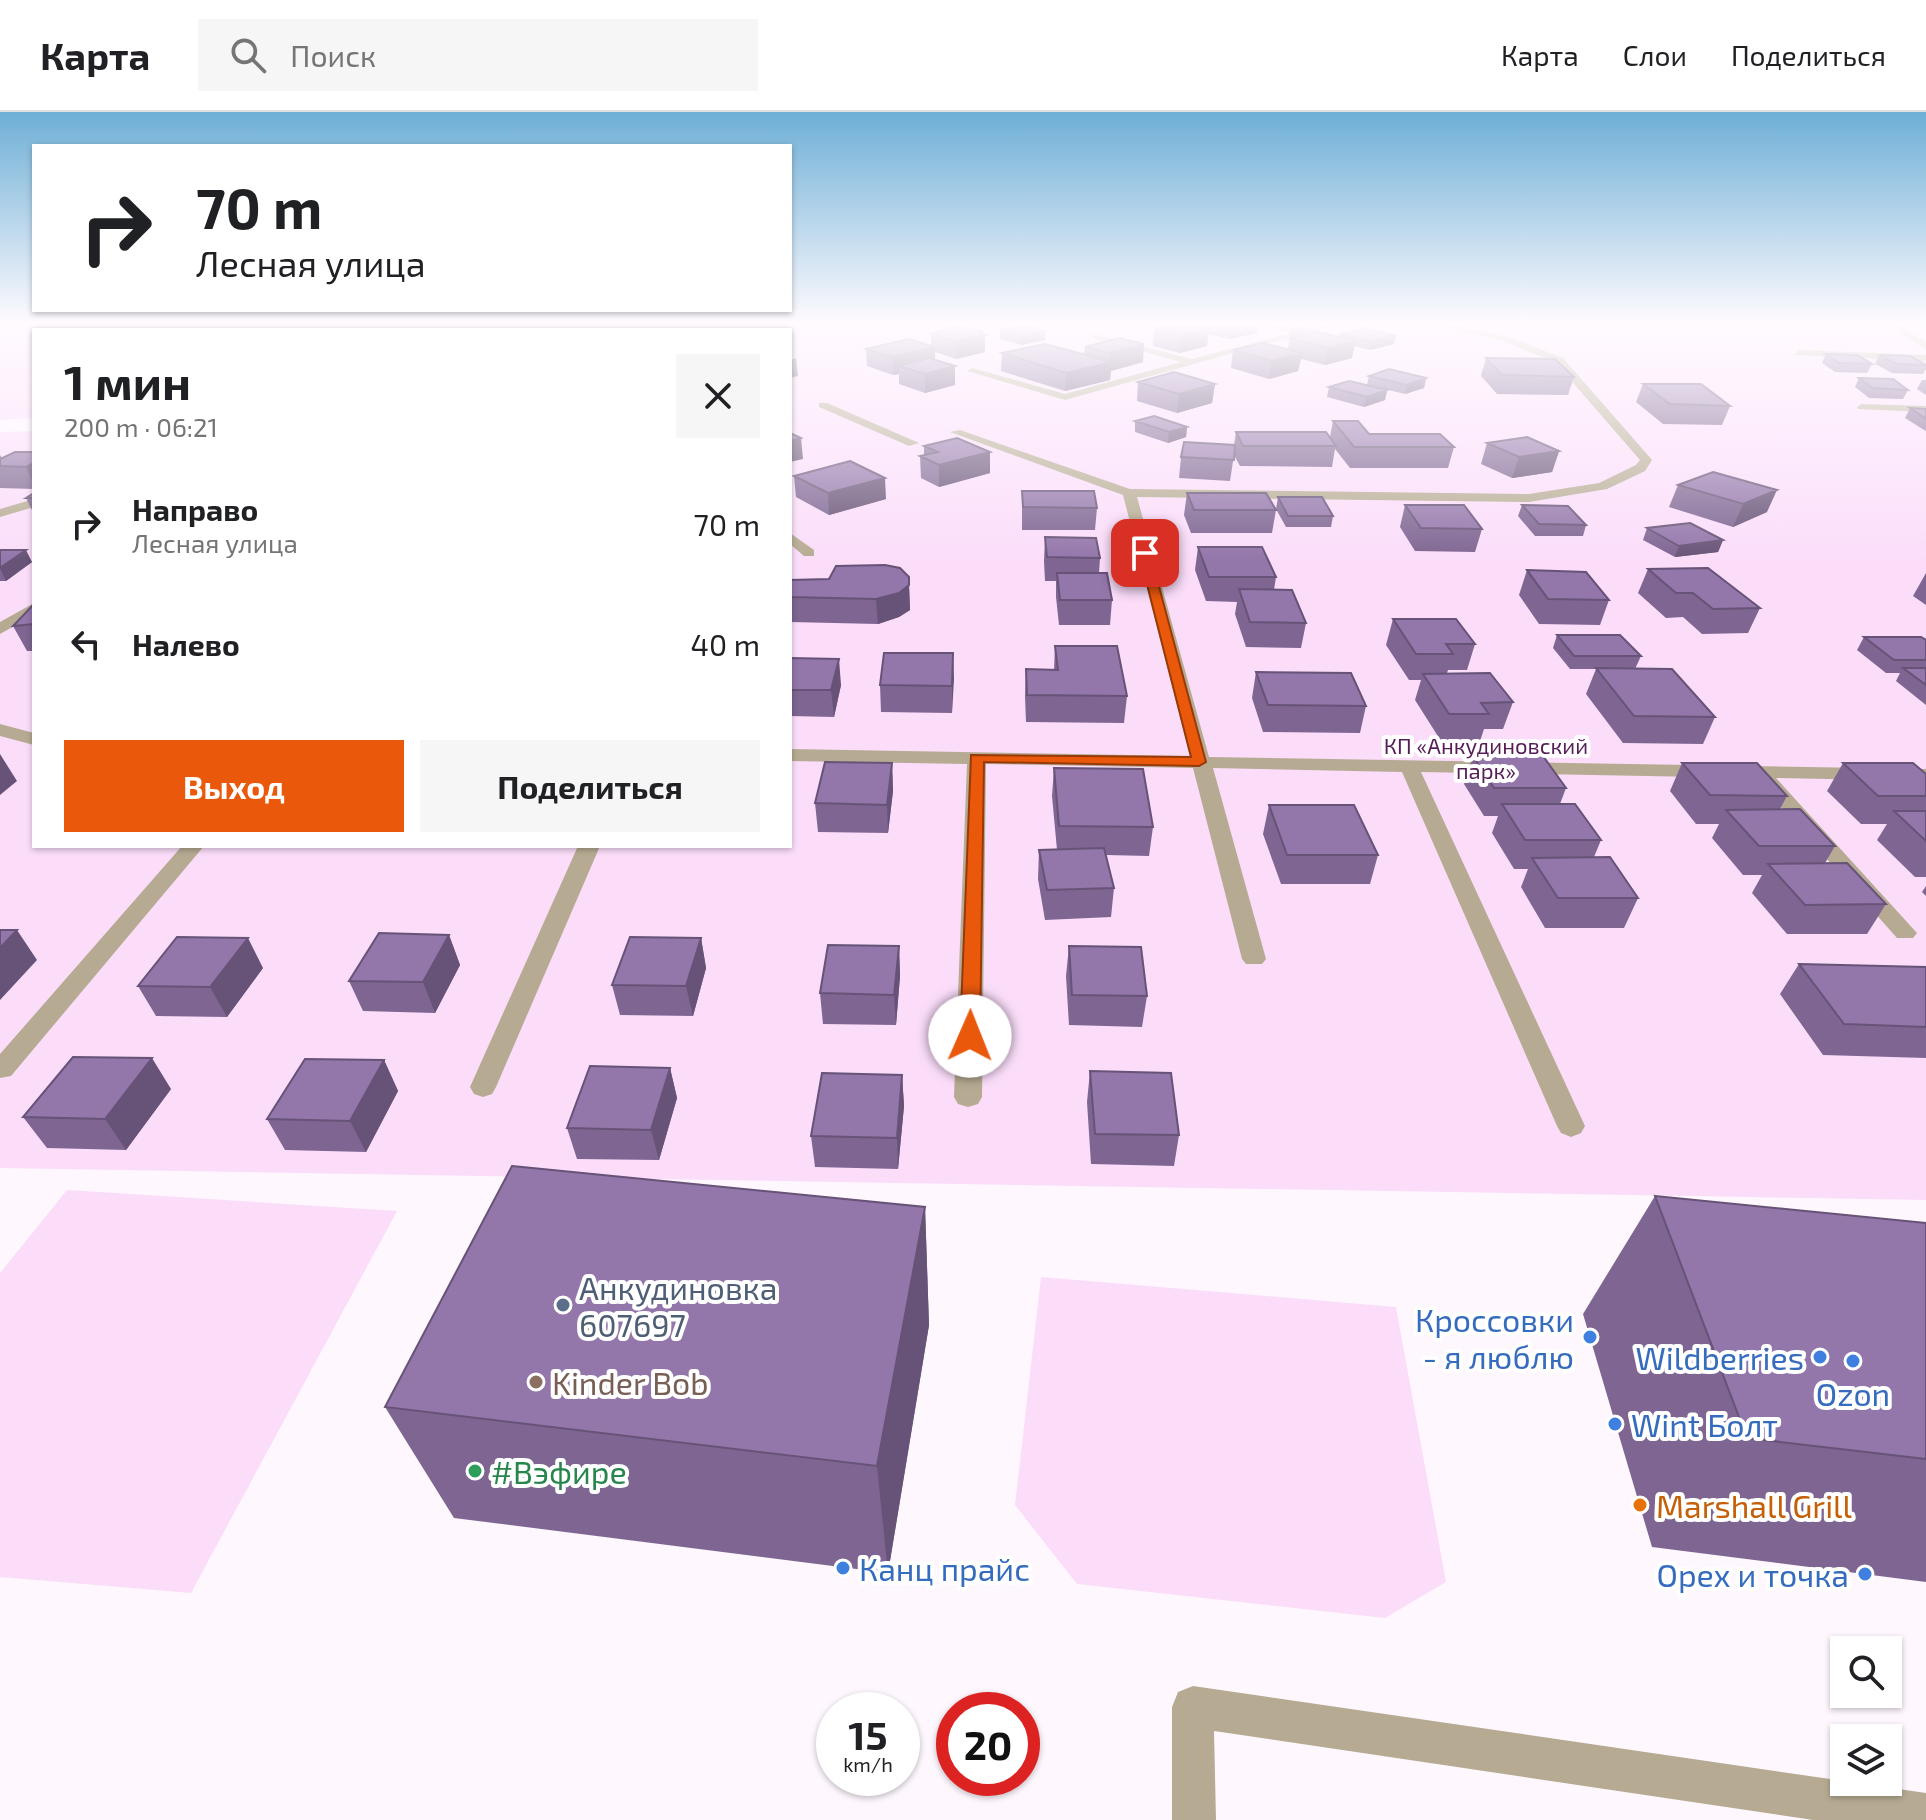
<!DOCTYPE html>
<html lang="ru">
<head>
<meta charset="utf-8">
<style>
	:root { --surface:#fff; --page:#f6f6f6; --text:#202124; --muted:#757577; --line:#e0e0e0; --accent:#ea580c }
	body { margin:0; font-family:"Exo 2",sans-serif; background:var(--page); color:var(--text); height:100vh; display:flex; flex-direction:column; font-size:30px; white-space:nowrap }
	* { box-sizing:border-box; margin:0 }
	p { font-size:26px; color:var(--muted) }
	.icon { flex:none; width:44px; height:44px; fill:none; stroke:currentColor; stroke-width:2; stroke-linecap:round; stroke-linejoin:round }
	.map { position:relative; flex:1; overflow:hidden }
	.drawer { position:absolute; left:32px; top:216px; width:760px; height:520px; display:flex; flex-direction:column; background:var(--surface); border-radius:0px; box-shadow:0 2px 6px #0004 }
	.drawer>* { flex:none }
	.banner { position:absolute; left:32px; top:32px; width:760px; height:168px; border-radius:0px; box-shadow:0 2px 6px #0004; background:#fff; color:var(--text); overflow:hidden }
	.tools { position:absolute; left:1830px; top:1524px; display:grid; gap:16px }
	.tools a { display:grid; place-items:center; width:72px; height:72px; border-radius:0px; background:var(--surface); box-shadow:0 2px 6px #0004; font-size:40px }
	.speed { position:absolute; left:816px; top:1580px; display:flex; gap:16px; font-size:40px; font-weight:700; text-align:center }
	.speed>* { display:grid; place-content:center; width:104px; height:104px; border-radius:50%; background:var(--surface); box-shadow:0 2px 6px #0004; line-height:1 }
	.speed small { font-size:20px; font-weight:400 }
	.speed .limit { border:12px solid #d22; background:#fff; color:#111 }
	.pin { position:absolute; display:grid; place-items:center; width:68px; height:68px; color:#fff; margin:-34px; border-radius:16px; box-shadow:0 4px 12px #0006 }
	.me { position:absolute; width:88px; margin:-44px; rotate:1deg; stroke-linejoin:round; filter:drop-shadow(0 0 6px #0008) }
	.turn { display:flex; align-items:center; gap:28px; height:168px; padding:0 32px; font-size:36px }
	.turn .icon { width:104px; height:104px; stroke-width:2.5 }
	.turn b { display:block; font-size:56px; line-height:68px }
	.round { display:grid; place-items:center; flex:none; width:84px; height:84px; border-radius:0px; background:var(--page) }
	.summary { display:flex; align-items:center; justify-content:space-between; height:136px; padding:0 32px }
	h1 { font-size:48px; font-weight:700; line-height:60px }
	.cta { display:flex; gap:16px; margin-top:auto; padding:16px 32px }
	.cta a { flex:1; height:92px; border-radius:0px; background:var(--accent); color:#fff; font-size:32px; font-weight:700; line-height:92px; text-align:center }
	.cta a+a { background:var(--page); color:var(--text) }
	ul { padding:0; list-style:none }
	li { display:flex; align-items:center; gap:24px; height:120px; padding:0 32px }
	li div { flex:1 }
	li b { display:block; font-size:30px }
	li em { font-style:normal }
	header { display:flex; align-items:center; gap:48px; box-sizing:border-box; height:112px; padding:0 40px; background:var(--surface); border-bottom:2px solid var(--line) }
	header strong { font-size:38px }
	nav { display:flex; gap:44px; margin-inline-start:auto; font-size:28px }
	.search { width:560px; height:72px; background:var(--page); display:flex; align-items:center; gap:20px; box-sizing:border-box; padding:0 28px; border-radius:0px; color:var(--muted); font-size:30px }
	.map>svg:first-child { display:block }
</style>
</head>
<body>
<header>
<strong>Карта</strong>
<div class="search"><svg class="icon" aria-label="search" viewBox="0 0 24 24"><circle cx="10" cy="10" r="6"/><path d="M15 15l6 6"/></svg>Поиск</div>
<nav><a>Карта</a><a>Слои</a><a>Поделиться</a></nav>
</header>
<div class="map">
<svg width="1926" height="1708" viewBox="0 0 1926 1708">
	<rect width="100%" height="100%" fill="#fef7fe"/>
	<path fill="#fbddfa" d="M0 210H1926V1088L0 1056V320L34 319V734H790V218H34V306L0 308Z
		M67 1078 397 1099 191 1481 0 1465V1161Z
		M1041 1165 1396 1195 1446 1470 1385 1506 1077 1472 1015 1393Z"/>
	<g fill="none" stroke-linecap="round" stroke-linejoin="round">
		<path fill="#b6ab92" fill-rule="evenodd" d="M1252 210C1268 210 1282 216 1299 217 1313 219 1330 210 1345 210L1065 288 967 259 972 256 1065 282 1181 250 1094 226V222L1192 247 1291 221Z
			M1420 210H1438L1509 225 1563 246 1652 348 1645 359 1607 377 1529 390 1137 385 1209 645 1926 657V669L1776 666 1917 821 1913 826H1897L1755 666 1421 660 1585 1014 1581 1021 1571 1025 1561 1021 1557 1014 1402 660 1213 656 1266 847 1262 852H1246L1242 847 1193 656 986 652 982 985 978 992 968 995 958 992 954 985 967 652 790 649V637L1190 644 1123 383 950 320 960 318 1130 377 1529 382 1599 371 1636 353 1640 348 1555 250 1503 229Z
			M1881 210H1892L1926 230V237Z
			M1798 238 1926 243V249L1795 243Z
			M819 291H827L919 331 909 334 819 295Z
			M1862 292 1926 294V300L1858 297 1857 295Z
			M34 387V395L0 405V397Z
			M790 421 814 438V444H804L790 432Z
			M34 491V503L0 522V510Z
			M0 612 34 621V633L0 624Z
			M182 734H204L11 964 0 966V942Z
			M578 734H600L496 975 492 982 483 985 474 982 470 975Z
			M1193 1574 1926 1681V1708H1813L1214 1619 1216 1708H1172V1595L1178 1580Z"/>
	</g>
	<path fill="#7e6592" d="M1064 210H1110L1087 216Z
		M1204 210H1258L1257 221 1229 227 1208 222 1207 234 1180 241 1153 234 1154 217 1203 215Z
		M1665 210H1710L1697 216Z
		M1000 218 1045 228 1021 233 1000 227Z
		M1291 218 1340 225V222L1394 232 1370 238 1354 234 1352 246 1325 253 1301 247 1298 259 1269 267 1231 256 1233 238 1288 237Z
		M931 222 985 223V240L956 247 935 240V248L955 254V273L925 281 899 272V262L893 263 867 254 866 237 931 234Z
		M1085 235 1143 250 1111 259 1110 268 1065 279 1001 259 1002 241 1084 242Z
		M1826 242 1872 252 1867 261 1835 260 1822 251Z
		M1879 243 1926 252V257L1923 262 1892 261 1875 252Z
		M1486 246 1574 265 1568 283 1497 282 1481 264Z
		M1369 264 1426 266 1424 276 1405 282 1367 273Z
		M1859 266 1908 278 1903 287 1869 286 1855 275Z
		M1922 268H1926V283L1917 277Z
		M1138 270 1215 272 1212 291 1177 301 1137 289Z
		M1643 272 1730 294 1722 313 1663 312 1636 290Z
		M1329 275 1387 278 1385 288 1364 295 1327 285Z
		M1910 296 1926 297V319L1924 318 1905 306Z
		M1135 309 1187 315 1186 325 1168 331 1135 320Z
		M1333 309 1369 322 1454 335 1448 356H1350L1335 337 1332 355 1240 354 1234 343 1230 369 1179 366 1181 345 1234 333 1236 320 1330 325Z
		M1487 331 1559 339 1552 360 1512 366 1481 352Z
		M924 334 990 340V361L939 375 921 366 920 344 924 343Z
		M34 340V377L0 376V343L2 346Z
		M794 364 886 387 829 403 796 385Z
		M1678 373 1767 400 1733 415 1669 395Z
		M1022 379 1097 396 1095 418H1022Z
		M34 381V402L26 386Z
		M1187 381 1276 398 1272 421H1191L1184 403Z
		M1278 385 1333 404 1331 415H1286L1276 397Z
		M1405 393 1482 417 1475 440 1415 439 1400 415Z
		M1522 393 1586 413 1583 424H1535L1518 404Z
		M1647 416 1723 428 1718 440 1675 445 1643 428Z
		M1045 425 1100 446 1099 461 1112 488 1110 513H1059L1056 485V469H1045L1044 449Z
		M1198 435 1276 465 1274 478 1306 511 1301 536 1246 535 1235 502 1237 490 1206 489 1195 458Z
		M0 438 32 450 6 469H0Z
		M1648 457 1760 496 1748 521 1702 522 1683 505 1666 506 1638 481Z
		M1527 458 1609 488 1600 513 1539 512 1519 483Z
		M1926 461V493L1913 484Z
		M829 467 909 473 910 498 899 505 878 512 790 510V468Z
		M34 492V539H27L13 514Z
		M1393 507 1475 532 1467 558H1448L1447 561 1513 590 1503 617H1484L1480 629H1441L1415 588 1421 568H1409L1386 533Z
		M1557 523 1641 544 1635 557 1715 605 1703 632 1623 631 1586 582 1596 557H1570L1553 536Z
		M1864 525 1926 528V593L1896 569 1900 561H1886L1857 538Z
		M1055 534 1127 584 1124 611 1026 610 1025 584 1026 557 1054 558Z
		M953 541 952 601 881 600 880 573Z
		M790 546 841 573 834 605 790 604Z
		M1256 560 1366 594 1360 621 1263 620 1252 586Z
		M1473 644 1566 676 1560 692 1601 728 1594 745 1638 786 1624 816H1545L1521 775 1528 757H1514L1492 721 1498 704H1484L1464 672Z
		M892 651 893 679 888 721 818 720 815 691Z
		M1682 651 1787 684 1780 697 1835 734 1825 751 1886 792 1867 822H1787L1752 781 1762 763H1743L1712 726 1719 712H1696L1670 679Z
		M1843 651 1926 662V765H1915L1877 728 1887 712H1861L1827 679Z
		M1054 656 1153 715 1149 744 1106 743 1114 776 1111 805 1045 808 1038 767 1039 738H1057L1052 684Z
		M1269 693 1378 743 1370 772H1281L1263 722Z
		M1926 774V784L1922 780Z
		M449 823 460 853 435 901 363 899 349 869Z
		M701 826 706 856 693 904 620 903 612 873Z
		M899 834 900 864 896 913 823 912 820 881Z
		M1069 834 1147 884 1142 915 1069 913 1066 864Z
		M1799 852 1926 855V946L1823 943 1780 882Z
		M263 856 227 905 156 904 138 874Z
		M384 948 398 979 366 1040 285 1038 267 1007Z
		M670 956 677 986 659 1048 577 1047 567 1016Z
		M1090 959 1179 1023 1174 1054 1091 1052 1087 990Z
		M902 963 904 994 898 1057 815 1055 811 1024Z
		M171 977 126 1038 47 1036 23 1005Z
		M1655 1084 1926 1111V1470L1652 1435 1583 1202Z
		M925 1095 929 1213 888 1461 454 1406 385 1295Z"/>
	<path fill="#675377" d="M1087 210H1110L1087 216Z
		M1232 210H1258L1257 221 1229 227Z
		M1699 210H1710L1697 216Z
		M1209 217 1207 234 1180 241 1182 224Z
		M983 219V224L985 223V240L956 247V229L976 220Z
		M1045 219V228L1021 233V225Z
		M1396 224 1394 232 1370 238 1372 230Z
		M1355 229 1352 246 1325 253 1328 236Z
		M1144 232 1143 250 1111 259 1110 268 1065 279 1066 261 1109 251 1110 241Z
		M935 235V253L899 254V262L893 263 892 245Z
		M1302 241 1298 259 1269 267 1272 249Z
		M796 246 798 264 790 266V248Z
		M955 254V273L925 281V262Z
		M1426 266 1424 276 1405 282 1407 273Z
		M1215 272 1212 291 1177 301 1179 282Z
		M1387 278 1385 288 1364 295 1367 285Z
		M1187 315 1186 325 1168 331 1169 320Z
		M801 326 803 347 790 350V329Z
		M1559 339 1552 360 1512 366 1519 345Z
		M990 340V361L939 375V353Z
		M34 351V372L26 355Z
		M885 366 886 387 829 403 828 381Z
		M1777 378 1767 400 1733 415 1743 392Z
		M1723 428 1718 440 1675 445 1679 434Z
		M26 438 32 450 6 469 0 456Z
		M909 473 910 498 899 505 878 512 876 487Z
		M953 541 954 567 952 601V574Z
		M839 547 841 573 834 605 831 578Z
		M0 642 17 669 0 683Z
		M892 651 893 679 888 721 887 693Z
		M17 818 37 848 0 888V836Z
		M449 823 460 853 435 901 423 870Z
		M248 826 263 856 227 905 210 875Z
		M701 826 706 856 693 904 686 874Z
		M899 834 900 864 896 913 894 883Z
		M152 946 171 977 126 1038 105 1007Z
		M384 948 398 979 366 1040 350 1009Z
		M670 956 677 986 659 1048 651 1018Z
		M902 963 904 994 898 1057 897 1026Z
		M925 1095 929 1213 888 1461 877 1354Z"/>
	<path fill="#9376aa" stroke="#675377" stroke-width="2" d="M1181 210 1209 217 1182 224 1154 217Z
		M1024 213 1045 219 1021 225 1000 218Z
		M954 214 983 219 976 220 985 223 956 229 931 222Z
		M1303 216 1355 229 1328 236 1290 226 1305 222 1291 218Z
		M1365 216 1396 224 1372 230 1340 222Z
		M1119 226 1144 232 1110 241 1085 235Z
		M909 227 935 235 892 245 866 237Z
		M1263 231 1302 241 1272 249 1233 238Z
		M1045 232 1112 250 1066 261 1002 241Z
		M1826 242 1857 243 1872 252 1839 251Z
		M1879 243 1910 244 1926 253 1896 252Z
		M929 246 955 254 925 262 899 254Z
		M1486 246 1555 247 1574 265 1502 263Z
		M1389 257 1426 266 1407 273 1369 264Z
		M1174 260 1215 272 1179 282 1138 270Z
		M1859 266 1893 267 1908 278 1873 276Z
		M1349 269 1387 278 1367 285 1329 275Z
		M1643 272H1701L1730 294 1670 292Z
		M1910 296 1926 297V307Z
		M1154 304 1187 315 1169 320 1135 309Z
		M1333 309H1358L1369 322H1440L1454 335H1354Z
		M1236 320H1326L1336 334H1243Z
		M790 321 801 326 790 329Z
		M1527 325 1559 339 1519 345 1487 331Z
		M957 326 990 340 939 353 920 344 938 340 924 334Z
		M1184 330 1235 333 1234 348 1181 345Z
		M15 340H34V351L26 355 0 354V347Z
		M850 349 885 366 828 381 794 364Z
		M1713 360 1777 378 1743 392 1678 373Z
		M1022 379H1094L1097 396 1023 395Z
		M34 381V386H26Z
		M1187 381H1266L1276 398H1194Z
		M1278 385H1322L1333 404H1288Z
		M1405 393H1464L1482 417 1421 416Z
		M1522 393 1568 394 1586 413 1539 412Z
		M1690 411 1723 428 1679 434 1647 416Z
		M1045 425 1096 426 1100 446 1047 445Z
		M1198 435H1262L1276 465H1209Z
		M0 438H26L0 456Z
		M885 453 900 456 909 465V473L899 481 876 487 790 485V468L829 467 836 454Z
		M1708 456 1760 496 1713 497 1693 481H1676L1648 457Z
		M1527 458 1586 460 1609 488 1548 487Z
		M1057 461H1107L1112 488H1060Z
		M1239 477 1292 478 1306 511 1250 510Z
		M34 492V512L13 514Z
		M1393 507H1456L1475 532H1446L1453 542H1416Z
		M1557 523H1620L1641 544H1574Z
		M1864 525H1921L1926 528V548H1894Z
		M1055 534H1117L1127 584 1027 583 1026 557 1058 558Z
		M884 541H953L952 574 880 573Z
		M790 546 839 547 831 578H790Z
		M1596 556 1672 557 1715 605 1634 604Z
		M1903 556H1926V573Z
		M1256 560 1351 561 1366 594 1268 593Z
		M1490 561 1513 590 1481 591 1489 602H1449L1423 562Z
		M1473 644H1543L1566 676H1494Z
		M825 650 892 651 887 693 815 691Z
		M1682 651H1757L1787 684 1710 683Z
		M1843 651H1913L1926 662V684H1878Z
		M1054 656 1143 657 1153 715 1059 714Z
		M1502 692H1575L1601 728H1525Z
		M1269 693H1354L1378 743H1287Z
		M1800 697 1835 734H1759L1726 698Z
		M1894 699H1926V729Z
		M1104 736 1114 776 1047 778 1039 738Z
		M1610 745 1638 786H1558L1532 746Z
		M1847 751 1886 792 1805 793 1768 752Z
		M0 818H17L0 836Z
		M379 821 449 823 423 870 349 869Z
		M177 825 248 826 210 875 138 874Z
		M630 825 701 826 686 874 612 873Z
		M828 833 899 834 894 883 820 881Z
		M1069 834 1141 835 1147 884 1072 883Z
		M1799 852 1926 855V915L1844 912Z
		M73 945 152 946 105 1007 23 1005Z
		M305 947 384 948 350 1009 267 1007Z
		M590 954 670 956 651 1018 567 1016Z
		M1090 959 1171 961 1179 1023 1095 1022Z
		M822 961 902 963 897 1026 811 1024Z
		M512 1054 925 1095 877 1354 385 1295Z
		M1655 1084 1926 1111V1347L1747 1326Z"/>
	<linearGradient id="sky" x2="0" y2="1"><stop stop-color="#6eafd6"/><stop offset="0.47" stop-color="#fffbff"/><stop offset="1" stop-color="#fffbff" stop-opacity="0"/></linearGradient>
	<rect width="1926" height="449" fill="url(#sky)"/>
	<path fill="#ea580c" stroke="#983908" stroke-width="2" d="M1145 437 1150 441 1206 650 1199 654 984 650 980 924 977 929H963L960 924 971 643 1191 645 1139 441Z"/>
	<circle fill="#5c6f8a" stroke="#fff" stroke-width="3" cx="563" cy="1193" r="8"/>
	<g fill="#3f7fe0" stroke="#fff" stroke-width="3">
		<circle cx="1590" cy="1225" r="8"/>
		<circle cx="1820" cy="1245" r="8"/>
		<circle cx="1853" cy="1249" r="8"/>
		<circle cx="1615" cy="1312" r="8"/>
		<circle cx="843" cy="1456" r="8"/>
		<circle cx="1865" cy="1462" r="8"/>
	</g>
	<circle fill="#8d6e63" stroke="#fff" stroke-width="3" cx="536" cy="1270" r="8"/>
	<circle fill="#2e9e5b" stroke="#fff" stroke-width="3" cx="475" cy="1359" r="8"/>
	<circle fill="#e8710a" stroke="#fff" stroke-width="3" cx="1640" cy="1393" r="8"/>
	<g text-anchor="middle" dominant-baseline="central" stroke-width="8" stroke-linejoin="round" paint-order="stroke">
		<g font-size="22" fill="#561e56" stroke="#fff">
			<text x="1486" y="633">КП «Анкудиновский<tspan x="1486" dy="25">парк»</tspan></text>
		</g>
		<g font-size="32" fill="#4e5e75" stroke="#fff" text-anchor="start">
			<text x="579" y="1175">Анкудиновка<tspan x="579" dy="37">607697</tspan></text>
		</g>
		<g font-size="32" fill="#366cbe" stroke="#fff" text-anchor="end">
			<text x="1574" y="1207">Кроссовки<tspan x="1574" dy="37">- я люблю</tspan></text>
			<text x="1804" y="1245">Wildberries</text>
			<text x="1853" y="1281" text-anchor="middle">Ozon</text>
			<text x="1631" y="1312" text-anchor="start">Wint Болт</text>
			<text x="859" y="1456" text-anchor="start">Канц прайс</text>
			<text x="1849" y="1462">Орех и точка</text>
		</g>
		<g font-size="32" fill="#785e54" stroke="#fff" text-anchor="start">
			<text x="552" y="1270">Kinder Bob</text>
		</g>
		<g font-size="32" fill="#27864d" stroke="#fff" text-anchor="start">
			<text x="491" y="1359">#Вэфире</text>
		</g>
		<g font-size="32" fill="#c56008" stroke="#fff" text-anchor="start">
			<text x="1656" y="1393">Marshall Grill</text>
		</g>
	</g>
</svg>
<div class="tools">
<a><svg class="icon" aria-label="search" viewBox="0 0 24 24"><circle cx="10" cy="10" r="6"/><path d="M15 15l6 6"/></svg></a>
<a><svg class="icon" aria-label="layers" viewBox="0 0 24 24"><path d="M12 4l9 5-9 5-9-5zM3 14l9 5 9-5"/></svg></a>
</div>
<div class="speed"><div>15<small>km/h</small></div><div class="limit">20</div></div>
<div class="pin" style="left:1145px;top:441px;background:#d93025"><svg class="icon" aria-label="arrive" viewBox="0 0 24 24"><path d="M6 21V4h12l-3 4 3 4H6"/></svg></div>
<svg class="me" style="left:970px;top:924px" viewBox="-20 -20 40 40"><circle r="19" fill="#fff"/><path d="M0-13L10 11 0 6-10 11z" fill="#ea580c"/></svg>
<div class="banner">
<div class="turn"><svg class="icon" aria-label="right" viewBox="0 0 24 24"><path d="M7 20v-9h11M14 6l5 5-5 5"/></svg><div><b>70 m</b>Лесная улица</div></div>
</div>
<section class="drawer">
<div class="summary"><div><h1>1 мин</h1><p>200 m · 06:21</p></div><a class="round"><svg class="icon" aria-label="close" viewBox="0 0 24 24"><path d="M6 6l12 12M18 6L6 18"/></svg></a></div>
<ul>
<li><svg class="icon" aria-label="right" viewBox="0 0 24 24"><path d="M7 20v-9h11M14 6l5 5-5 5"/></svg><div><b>Направо</b><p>Лесная улица</p></div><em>70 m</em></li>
<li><svg class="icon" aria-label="left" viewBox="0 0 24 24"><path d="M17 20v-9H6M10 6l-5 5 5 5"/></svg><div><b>Налево</b></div><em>40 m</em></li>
</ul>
<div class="cta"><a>Выход</a><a>Поделиться</a></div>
</section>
</div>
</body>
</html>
